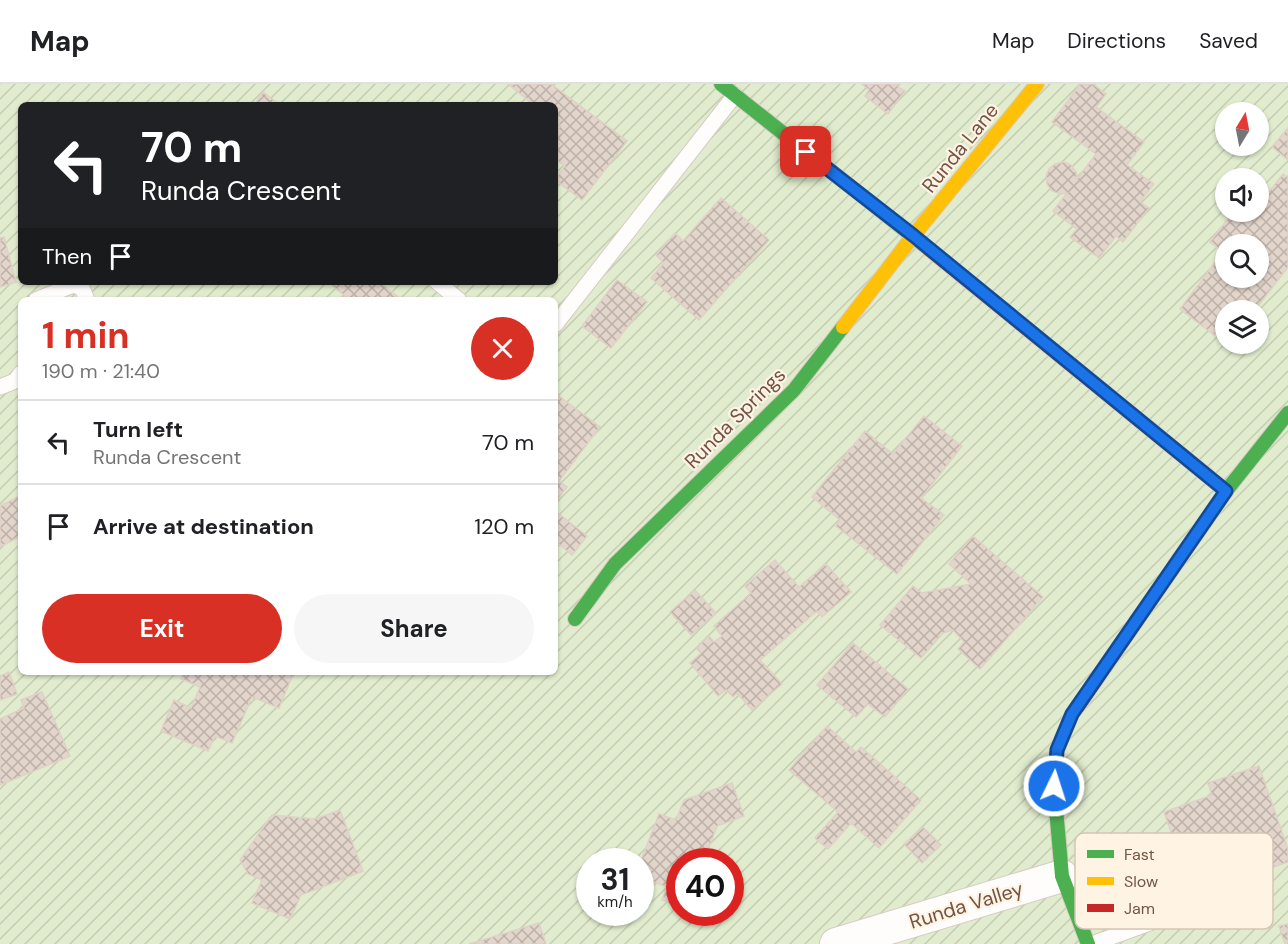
<!DOCTYPE html>
<html lang="en">
<head>
<meta charset="utf-8">
<style>
	:root { --surface:#fff; --page:#f6f6f6; --text:#202124; --muted:#757577; --line:#e0e0e0; --accent:#d93025 }
	body { margin:0; font-family:"DM Sans",sans-serif; background:var(--page); color:var(--text); height:100vh; display:flex; flex-direction:column; font-size:22px; white-space:nowrap }
	* { box-sizing:border-box; margin:0 }
	p { font-size:20px; color:var(--muted) }
	.icon { flex:none; width:33px; height:33px; fill:none; stroke:currentColor; stroke-width:2; stroke-linecap:round; stroke-linejoin:round }
	.map { position:relative; flex:1; overflow:hidden }
	.sheet { position:absolute; left:18px; top:213px; width:540px; height:378px; display:flex; flex-direction:column; background:var(--surface); border-radius:9px; box-shadow:0 2px 4px #0004 }
	.sheet>* { flex:none }
	.guide { position:absolute; left:18px; top:18px; width:540px; height:183px; border-radius:9px; box-shadow:0 2px 4px #0004; background:#202124; color:#fff; overflow:hidden }
	.needle { width:39px; rotate:10deg }
	.controls { position:absolute; left:1215px; top:18px; display:grid; gap:12px }
	.controls a { display:grid; place-items:center; width:54px; height:54px; border-radius:50%; background:var(--surface); box-shadow:0 2px 4px #0004; font-size:30px }
	.speed { position:absolute; left:576px; top:764px; display:flex; gap:12px; font-size:30px; font-weight:700; text-align:center }
	.speed>* { display:grid; place-content:center; width:78px; height:78px; border-radius:50%; background:var(--surface); box-shadow:0 2px 4px #0004; line-height:1 }
	.speed small { font-size:15px; font-weight:400 }
	.speed .limit { border:9px solid #d22; background:#fff; color:#111 }
	.pin { position:absolute; display:grid; place-items:center; width:51px; height:51px; color:#fff; margin:-26px; border-radius:12px; box-shadow:0 3px 9px #0006 }
	.me { position:absolute; width:66px; margin:-33px; rotate:4deg; stroke-linejoin:round; filter:drop-shadow(0 0 4px #0008) }
	.turn { display:flex; align-items:center; gap:21px; height:126px; padding:0 24px; font-size:27px }
	.turn .icon { width:78px; height:78px; stroke-width:2.5 }
	.turn b { display:block; font-size:42px; line-height:51px }
	.then { display:flex; align-items:center; height:57px; padding:0 24px; background:#0003; gap:12px; font-size:22px }
	.round { display:grid; place-items:center; flex:none; width:63px; height:63px; border-radius:32px; background:var(--page) }
	.headline { display:flex; align-items:center; justify-content:space-between; height:102px; padding:0 24px }
	h1 { font-size:36px; font-weight:700; line-height:45px; color:var(--accent) }
	.cta { display:flex; gap:12px; margin-top:auto; padding:12px 24px }
	.cta a { flex:1; height:69px; border-radius:36px; background:var(--accent); color:#fff; font-size:24px; font-weight:700; line-height:69px; text-align:center }
	.cta a+a { background:var(--page); color:var(--text) }
	ul { padding:0; list-style:none }
	li { display:flex; align-items:center; gap:18px; height:84px; padding:0 24px; border-top:2px solid var(--line) }
	li div { flex:1 }
	li b { display:block; font-size:22px }
	li em { font-style:normal }
	header { display:flex; align-items:center; gap:36px; box-sizing:border-box; height:84px; padding:0 30px; background:var(--surface); border-bottom:2px solid var(--line) }
	header strong { font-size:28px }
	nav { display:flex; gap:33px; margin-inline-start:auto; font-size:21px }
	.map>svg:first-child { display:block }
</style>
</head>
<body>
<header>
<strong>Map</strong>
<nav><a>Map</a><a>Directions</a><a>Saved</a></nav>
</header>
<div class="map">
<svg width="1288" height="860" viewBox="0 0 1288 860">
	<defs>
		<pattern id="garden-furrows" width="10" height="10" patternUnits="userSpaceOnUse" patternTransform="scale(1.5)"><rect width="10" height="10" fill="#e1ecce"/><path d="M-1 1l2-2M0 10L10 0M9 11l2-2" fill="none" stroke="#c4ccb2"/></pattern>
		<pattern id="building-cross-hatch" width="8" height="8" patternUnits="userSpaceOnUse" patternTransform="scale(1.5)"><rect width="8" height="8" fill="#e2d6cc"/><path d="M0 0l8 8M0 8l8-8" fill="none" stroke="#bcb0a7"/></pattern>
	</defs>
	<rect width="100%" height="100%" fill="#f6efe4"/>
	<path fill="url(#garden-furrows)" fill-rule="evenodd" d="M0 0H1288V860H0ZM21 21H555V198H21ZM1226 28H1258V62H1226ZM1226 94H1258V128H1226ZM1226 160H1258V194H1226ZM21 216H555V588H21ZM1226 226H1258V260H1226ZM590 777H640V828H590ZM680 777H730V828H680Z"/>
	<path fill="url(#building-cross-hatch)" stroke="#dfd1c6" stroke-width="1.5" fill-rule="evenodd" d="M508 0H551L627 57 582 116 555 96 565 82 555 75V49L561 41 555 37V21H534Z
		M862 0H900L898 3 905 7 888 30 865 12 869 6Z
		M1080 0H1093L1106 10 1096 23 1144 58 1127 81 1154 100 1140 118 1149 124 1123 158 1116 152 1099 174 1070 153 1077 145 1053 127 1067 109 1060 110 1052 107 1047 100 1046 92 1049 85 1055 80 1064 78 1071 81 1076 88 1077 95 1096 70 1052 38Z
		M263 8 280 21H254Z
		M1288 44V76L1272 63Z
		M1283 90 1288 94V183L1255 226H1226V236L1214 251 1180 225 1223 168 1210 158 1233 128 1246 138 1254 128H1258V122ZM1226 160H1258V194H1226Z
		M721 114 769 156 699 236 651 194 664 179 656 171 675 149 683 157Z
		M4 153 16 198 0 203V154Z
		M617 196 647 218 611 264 582 242Z
		M328 198H379L402 216H342L345 212Z
		M555 309 600 343 559 397 567 403 555 419Z
		M924 332 962 362 921 414 944 431 897 490 836 442 840 436 812 413 865 347 893 370Z
		M21 411V452L0 463V422Z
		M558 429 587 452 572 471 555 457V432Z
		M973 452 1043 513 980 585 958 565 964 558 953 546 943 549 921 574 880 541 913 502 922 509 971 500 949 480Z
		M775 476 799 503 826 480 851 508 822 533 817 527 760 576 782 600 752 626 737 609 733 613 726 606 718 612 690 579 701 569 696 564 709 552 714 558 722 552 714 542 751 509 745 502Z
		M695 506 716 529 691 551 670 528Z
		M853 559 908 605 885 633 868 620 856 633 817 601Z
		M9 588 17 610 0 616V592Z
		M181 588H294L279 624 252 613 232 659 215 652 208 667 161 647 174 616 191 624 200 603 181 595 183 589Z
		M42 608 70 672 0 701V635L24 624 21 616Z
		M827 642 856 668 861 663 921 716 879 764 851 739 828 765 815 754 838 728 789 686Z
		M1259 682 1288 765V778L1193 811 1164 728 1212 711 1208 699Z
		M732 699 744 732 717 742 704 777H680V823L662 816 667 803 640 793V779L659 730 676 736 684 716Z
		M340 726 363 787 301 811 290 835 252 819 262 796 248 790 240 776 272 731 315 735Z
		M923 743 941 761 922 779 904 760Z
		M539 839 546 860H469Z
		M1288 840V860H1285L1279 842Z"/>
	<g fill="none" stroke-linecap="round" stroke-linejoin="round">
		<defs>
			<path id="lane" d="M437 198 459 216
				M36 216 73 201 82 204 87 216
				M555 241 735 11
				M0 303 15 297 21 289
				M1092 860 1240 806"/>
			<path id="street" d="M836 860 1062 792"/>
			<path id="fast" d="M721 0 929 165
				M1226 407 1288 329
				M575 535 615 480 794 306 843 243
				M1078 622 1072 630 1057 666 1054 702 1062 792 1088 860"/>
			<path id="slow" d="M843 243 913 152 1037 0"/>
			<path id="jam" d="M929 165 1226 407
				M1078 622 1226 407"/>
		</defs>
		<use href="#lane" stroke="#d7ccc3" stroke-width="17"/>
		<use href="#street" stroke="#d7ccc3" stroke-width="34"/>
		<use href="#fast" stroke="#d6cbc1" stroke-width="16"/>
		<use href="#slow" stroke="#d6cbc1" stroke-width="16"/>
		<use href="#jam" stroke="#d6cbc1" stroke-width="16"/>
		<use href="#lane" stroke="#fefdfb" stroke-width="15"/>
		<use href="#street" stroke="#fefdfb" stroke-width="32"/>
		<use href="#fast" stroke="#4caf50" stroke-width="14"/>
		<use href="#slow" stroke="#ffc107" stroke-width="14"/>
		<use href="#jam" stroke="#c62828" stroke-width="14"/>
	</g>
	<g fill="none" stroke-linecap="round" stroke-linejoin="round">
		<defs>
			<path id="route" d="M806 68 914 152 1226 407 1072 630 1057 666 1054 702"/>
		</defs>
		<use href="#route" stroke="#114b97" stroke-width="15"/>
		<use href="#route" stroke="#1a73e8" stroke-width="10"/>
	</g>
	<g text-anchor="middle" dominant-baseline="central" stroke-width="4.5" stroke-linejoin="round" paint-order="stroke">
		<g font-size="20" fill="#735445" stroke="#fff4e4">
			<text transform="translate(960 64) rotate(-51)">Runda Lane</text>
			<text transform="translate(735 334) rotate(-45)">Runda Springs</text>
			<text transform="translate(966 821) rotate(-17)">Runda Valley</text>
		</g>
	</g>
	<rect x="1075" y="749" width="198" height="96" rx="9" fill="#fff4e4" stroke="#d5c4b4" stroke-width="1.5"/>
	<rect x="1087" y="766" width="27" height="8" fill="#4caf50"/>
	<rect x="1087" y="793" width="27" height="8" fill="#ffc107"/>
	<rect x="1087" y="820" width="27" height="8" fill="#c62828"/>
	<g font-size="16" fill="#735445">
		<text x="1124" y="776">Fast</text>
		<text x="1124" y="803">Slow</text>
		<text x="1124" y="830">Jam</text>
	</g>
</svg>
<div class="controls">
<a><svg class="needle" viewBox="-14 -14 28 28"><path d="M0-13l5 13h-10z" fill="#e53935"/><path d="M0 13l5-13h-10z" fill="#757577"/></svg></a>
<a><svg class="icon" aria-label="sound" viewBox="0 0 24 24"><path d="M4 9h4l5-4v14l-5-4H4zM17 9q2 3 0 6"/></svg></a>
<a><svg class="icon" aria-label="search" viewBox="0 0 24 24"><circle cx="10" cy="10" r="6"/><path d="M15 15l6 6"/></svg></a>
<a><svg class="icon" aria-label="layers" viewBox="0 0 24 24"><path d="M12 4l9 5-9 5-9-5zM3 14l9 5 9-5"/></svg></a>
</div>
<div class="speed"><div>31<small>km/h</small></div><div class="limit">40</div></div>
<div class="pin" style="left:806px;top:68px;background:#d93025"><svg class="icon" aria-label="arrive" viewBox="0 0 24 24"><path d="M6 21V4h12l-3 4 3 4H6"/></svg></div>
<svg class="me" style="left:1054px;top:702px" viewBox="-20 -20 40 40"><circle r="17" fill="#1a73e8" stroke="#fff" stroke-width="3"/><path d="M0-11L8 9 0 5-8 9z" fill="#fff"/></svg>
<div class="guide">
<div class="turn"><svg class="icon" aria-label="left" viewBox="0 0 24 24"><path d="M17 20v-9H6M10 6l-5 5 5 5"/></svg><div><b>70 m</b>Runda Crescent</div></div>
<div class="then">Then<svg class="icon" aria-label="arrive" viewBox="0 0 24 24"><path d="M6 21V4h12l-3 4 3 4H6"/></svg></div>
</div>
<section class="sheet">
<div class="headline"><div><h1>1 min</h1><p>190 m · 21:40</p></div><a class="round" style="background:#d93025;color:#fff"><svg class="icon" aria-label="close" viewBox="0 0 24 24"><path d="M6 6l12 12M18 6L6 18"/></svg></a></div>
<ul>
<li><svg class="icon" aria-label="left" viewBox="0 0 24 24"><path d="M17 20v-9H6M10 6l-5 5 5 5"/></svg><div><b>Turn left</b><p>Runda Crescent</p></div><em>70 m</em></li>
<li><svg class="icon" aria-label="arrive" viewBox="0 0 24 24"><path d="M6 21V4h12l-3 4 3 4H6"/></svg><div><b>Arrive at destination</b></div><em>120 m</em></li>
</ul>
<div class="cta"><a>Exit</a><a>Share</a></div>
</section>
</div>
</body>
</html>
